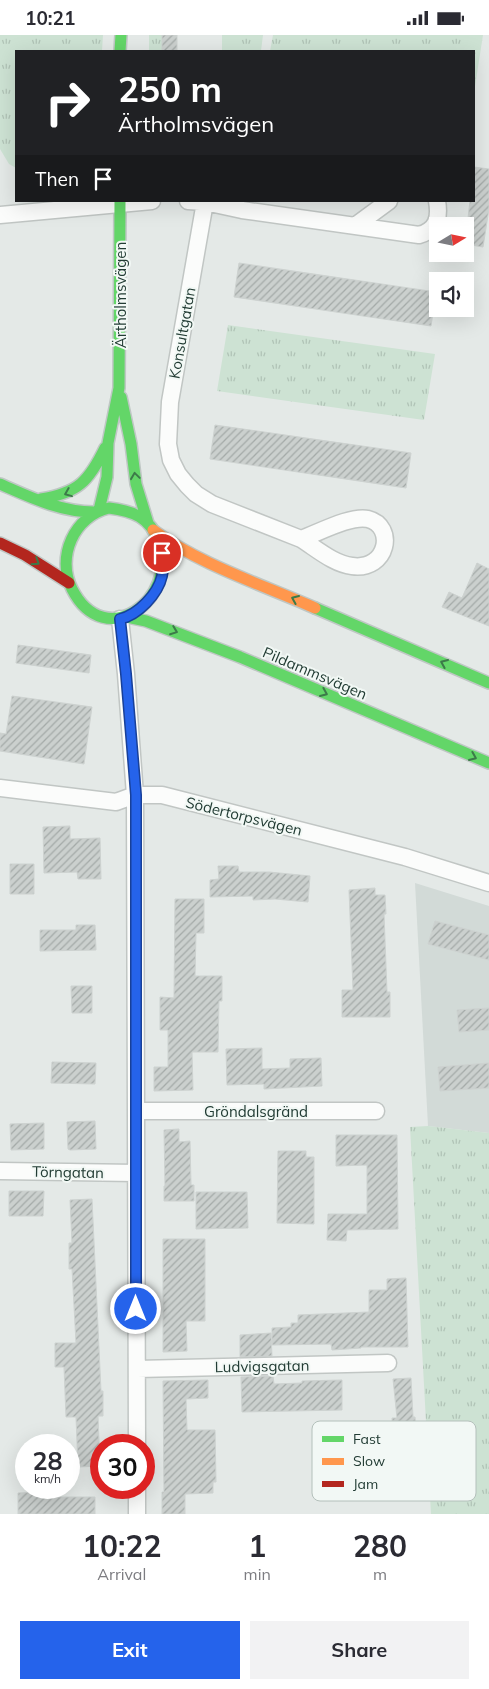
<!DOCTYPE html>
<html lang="en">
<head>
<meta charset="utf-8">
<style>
	:root { --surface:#fff; --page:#f2f2f3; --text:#2b2b33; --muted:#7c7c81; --accent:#2563eb }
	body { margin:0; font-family:Mulish,sans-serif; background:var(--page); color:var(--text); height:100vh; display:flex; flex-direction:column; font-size:19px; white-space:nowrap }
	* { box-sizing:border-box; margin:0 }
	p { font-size:16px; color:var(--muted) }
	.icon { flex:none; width:28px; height:28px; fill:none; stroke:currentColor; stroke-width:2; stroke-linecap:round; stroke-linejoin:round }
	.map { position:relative; height:1479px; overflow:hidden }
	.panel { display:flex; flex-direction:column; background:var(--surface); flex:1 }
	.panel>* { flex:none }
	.top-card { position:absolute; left:15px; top:15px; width:460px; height:152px; border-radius:0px; box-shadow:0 5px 20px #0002; background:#202124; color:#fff; overflow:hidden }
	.needle { width:32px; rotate:80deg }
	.fabs { position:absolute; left:429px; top:182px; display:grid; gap:10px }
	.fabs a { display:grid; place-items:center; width:45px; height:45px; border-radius:0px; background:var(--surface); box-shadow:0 5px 20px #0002; font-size:25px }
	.speed { position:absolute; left:15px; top:1399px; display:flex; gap:10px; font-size:25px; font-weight:700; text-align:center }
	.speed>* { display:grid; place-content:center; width:65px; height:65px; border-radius:50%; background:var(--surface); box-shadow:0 5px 20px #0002; line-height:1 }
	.speed small { font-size:12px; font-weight:400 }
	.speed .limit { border:8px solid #d22; background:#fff; color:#111 }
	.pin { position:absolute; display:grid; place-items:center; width:42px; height:42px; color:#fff; margin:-21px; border:2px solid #fff; border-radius:50%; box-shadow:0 1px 5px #0007 }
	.me { position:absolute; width:55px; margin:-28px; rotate:0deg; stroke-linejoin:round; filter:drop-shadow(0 0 4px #0008) }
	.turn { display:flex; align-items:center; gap:18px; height:105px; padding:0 20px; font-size:22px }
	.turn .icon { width:65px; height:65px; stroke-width:2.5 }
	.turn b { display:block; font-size:35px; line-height:42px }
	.then { display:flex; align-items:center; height:48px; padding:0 20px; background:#0003; gap:10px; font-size:19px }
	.eta { display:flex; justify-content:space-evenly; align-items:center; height:85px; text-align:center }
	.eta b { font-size:30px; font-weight:700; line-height:35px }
	.cta { display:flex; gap:10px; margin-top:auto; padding:10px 20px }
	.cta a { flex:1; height:58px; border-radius:0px; background:var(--accent); color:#fff; font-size:20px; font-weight:700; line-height:58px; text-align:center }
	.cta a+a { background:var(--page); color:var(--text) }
	.status { display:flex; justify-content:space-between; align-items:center; height:35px; padding:0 25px; background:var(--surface); direction:ltr }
	.status svg { height:14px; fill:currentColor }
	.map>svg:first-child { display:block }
</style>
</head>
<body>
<div class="status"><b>10:21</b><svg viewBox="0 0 49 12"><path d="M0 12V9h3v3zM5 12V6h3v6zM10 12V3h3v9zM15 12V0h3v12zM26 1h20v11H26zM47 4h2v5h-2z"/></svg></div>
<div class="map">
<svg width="489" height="1479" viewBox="0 0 489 1479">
	<defs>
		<pattern id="grass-tufts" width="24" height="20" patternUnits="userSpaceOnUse" patternTransform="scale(1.25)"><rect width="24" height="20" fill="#cde2d3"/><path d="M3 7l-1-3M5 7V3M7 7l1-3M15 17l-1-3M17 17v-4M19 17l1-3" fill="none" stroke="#b0c3b6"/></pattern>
		<pattern id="building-hatch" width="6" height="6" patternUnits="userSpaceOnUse" patternTransform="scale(1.25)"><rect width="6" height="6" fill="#cbd0ce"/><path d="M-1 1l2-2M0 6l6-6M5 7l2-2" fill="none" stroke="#a4aaa8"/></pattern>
	</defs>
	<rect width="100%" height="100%" fill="#e4e9e7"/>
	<path fill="#d2dad7" d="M415 848 489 871V1098L428 1091Z"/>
	<path fill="url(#grass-tufts)" d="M0 0H103L102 16H16V133L9 129 0 114Z
		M149 0H166L165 16H149Z
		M222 0H263L261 16H222Z
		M273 0H483L474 58V16H270Z
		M228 290 435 319 424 385 217 356Z
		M428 1091 489 1098V1479H431L410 1092Z"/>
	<path fill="url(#building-hatch)" stroke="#cdd2d0" d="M162 0H177V16H162Z
		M474 132 489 134V174L483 212 465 209 470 166H474Z
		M239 228 436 257 431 291 234 262Z
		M215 390 411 418 406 453 210 424Z
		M477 528 489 534V591L442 572 449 557 462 563Z
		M18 610 91 620 89 638 16 628Z
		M12 661 92 672 84 729 0 716V698L6 699Z
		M70 791V804L100 803 101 844H78L77 837 44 838 43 792Z
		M10 829H34V859H10Z
		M218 831H238L239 837H269L310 841 308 867 275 864 253 865V861L210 862V845L219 844Z
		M375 853V860H385L386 879H384L387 957H390V982H342V955H353L349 855Z
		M175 864H204V898H196L195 941H222V966H219L218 1017H192L193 1055 154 1056V1032H168V995H160V962L174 963Z
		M435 886 489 900V925L428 909Z
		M76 890H95L96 915 40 916V895H76Z
		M71 951H92V978H72Z
		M489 973V995L459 997 457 975Z
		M262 1013V1034L290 1033V1024L321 1023 322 1051 264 1054V1049L227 1050 226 1014Z
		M52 1027 96 1028 95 1049 51 1048Z
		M489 1028V1053L440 1056 438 1032Z
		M95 1086 96 1114 70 1115 68 1114 67 1087Z
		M44 1088V1114L11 1115 10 1089Z
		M179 1094V1107L190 1106 191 1150H194V1166H164V1151H165L164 1095Z
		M336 1100H397L398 1194 347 1195 346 1206 327 1205 328 1179H367V1130L336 1131Z
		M278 1116H306V1122H314V1189L277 1188Z
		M9 1156H44L43 1181H9Z
		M196 1157H247L248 1193 196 1194Z
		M92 1164 101 1356H103V1381H98L100 1431 78 1432 76 1382H66L64 1332H55V1308H76L72 1234H69V1208H72L70 1165Z
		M163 1204H205V1286H186L187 1316 163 1317Z
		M406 1243 408 1312H361V1313L332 1315 331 1309 272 1310V1293L291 1292V1288H298V1280L369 1277V1255H387V1244Z
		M271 1298 272 1321 240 1322V1300Z
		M273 1341 274 1349 302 1348V1346L342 1345V1375L242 1377 241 1342Z
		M411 1343 413 1382H415L418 1433 395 1434 392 1383H397L393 1344Z
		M208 1345V1363L186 1364 187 1395H215L216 1447H213V1458L185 1459V1479H162V1457H164L163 1346Z
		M47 1457V1462H95V1479H18V1458Z"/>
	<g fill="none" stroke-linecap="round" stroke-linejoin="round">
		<defs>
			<path id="street" d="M188 166 205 167 242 175 419 200C437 195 440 183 437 166
				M205 167 170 367 168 409 171 425 178 439 187 450 196 459 212 469 301 504C318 498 351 480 368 484 396 491 388 536 352 531 334 529 317 514 301 504
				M0 180 152 166
				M355 191 389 166
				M120 584 126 639 135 760 137 1410
				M0 753 116 767 135 760H162L405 822 489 848
				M136 1076H376
				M0 1136 136 1138
				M137 1334 388 1328
				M137 1452V1479"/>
			<path id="fast" d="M120 16 121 0
				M121 362 131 409 136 449 148 488
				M0 449C30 462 60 477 94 477
				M41 464C78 458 89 446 105 413
				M109 473C133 476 150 482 159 507 179 564 105 619 72 554 56 522 74 481 109 473Z
				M99 475 107 442 108 408 119 353 120 166
				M315 573 489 648
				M127 582 146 586 240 622 489 728"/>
			<path id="slow" d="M153 495C198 529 263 550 315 573"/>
			<path id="jam" d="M0 508 25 520 69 548"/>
		</defs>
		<use href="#street" stroke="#c1c6c4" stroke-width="19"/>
		<use href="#fast" stroke="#bfc7c4" stroke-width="14"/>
		<use href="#slow" stroke="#bfc7c4" stroke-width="14"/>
		<use href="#jam" stroke="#bfc7c4" stroke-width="14"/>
		<use href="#street" stroke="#fbfcfb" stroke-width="16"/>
		<use href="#fast" stroke="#63d668" stroke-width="11"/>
		<use href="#slow" stroke="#ff974d" stroke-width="11"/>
		<use href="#jam" stroke="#b3261e" stroke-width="11"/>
	</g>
	<defs><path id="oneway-chevron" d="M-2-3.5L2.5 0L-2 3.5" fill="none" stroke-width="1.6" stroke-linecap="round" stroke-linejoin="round" transform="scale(1.25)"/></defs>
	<g stroke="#3c7a49">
		<use href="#oneway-chevron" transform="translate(135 441) rotate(-98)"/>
		<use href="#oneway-chevron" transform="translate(68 458) rotate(158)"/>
		<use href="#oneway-chevron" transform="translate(36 527) rotate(33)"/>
		<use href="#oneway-chevron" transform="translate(295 564) rotate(-157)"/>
		<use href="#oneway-chevron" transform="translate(174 596) rotate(21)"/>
		<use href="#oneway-chevron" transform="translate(444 628) rotate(-157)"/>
		<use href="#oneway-chevron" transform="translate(324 658) rotate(23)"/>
		<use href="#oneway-chevron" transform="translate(473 722) rotate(23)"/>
	</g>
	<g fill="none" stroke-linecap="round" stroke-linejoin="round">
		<defs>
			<path id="route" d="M136 1274V760L126 639 120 584C138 580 158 559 162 541 164 533 163 526 162 518"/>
		</defs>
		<use href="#route" stroke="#184099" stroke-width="12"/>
		<use href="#route" stroke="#2563eb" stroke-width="9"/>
	</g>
	<g text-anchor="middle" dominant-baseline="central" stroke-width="4" stroke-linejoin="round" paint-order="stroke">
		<g font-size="15" fill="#223c34" stroke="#f2f8f5">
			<text transform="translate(120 260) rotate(-90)">Ärtholmsvägen</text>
			<text transform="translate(182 298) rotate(-80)">Konsultgatan</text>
			<text transform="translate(315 638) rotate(23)">Pildammsvägen</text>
			<text transform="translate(244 781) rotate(14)">Södertorpsvägen</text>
			<text x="256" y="1076">Gröndalsgränd</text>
			<text transform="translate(68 1137) rotate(1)">Törngatan</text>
			<text transform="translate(262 1331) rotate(-1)">Ludvigsgatan</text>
		</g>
	</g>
	<rect x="312" y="1386" width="164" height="80" rx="8" fill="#f2f8f5" stroke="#b4c0bb" stroke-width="1"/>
	<rect x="322" y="1401" width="22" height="6" fill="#63d668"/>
	<rect x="322" y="1423" width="22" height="7" fill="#ff974d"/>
	<rect x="322" y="1446" width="22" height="6" fill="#b3261e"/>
	<g font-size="14" fill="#223c34">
		<text x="353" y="1409">Fast</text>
		<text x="353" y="1431">Slow</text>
		<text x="353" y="1454">Jam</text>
	</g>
</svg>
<div class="fabs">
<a><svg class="needle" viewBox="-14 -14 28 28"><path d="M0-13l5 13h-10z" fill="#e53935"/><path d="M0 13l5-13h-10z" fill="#7c7c81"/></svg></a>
<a><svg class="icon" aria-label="sound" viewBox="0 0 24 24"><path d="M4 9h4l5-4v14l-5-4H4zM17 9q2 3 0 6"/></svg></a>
</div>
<div class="speed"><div>28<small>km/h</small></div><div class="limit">30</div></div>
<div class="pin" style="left:162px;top:518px;background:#d93025"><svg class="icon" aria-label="arrive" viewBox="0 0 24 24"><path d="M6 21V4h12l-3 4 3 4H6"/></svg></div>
<svg class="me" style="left:136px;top:1274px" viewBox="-20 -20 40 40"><circle r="17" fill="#2563eb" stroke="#fff" stroke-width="3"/><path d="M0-11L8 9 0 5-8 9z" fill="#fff"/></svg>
<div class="top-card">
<div class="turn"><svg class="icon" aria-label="right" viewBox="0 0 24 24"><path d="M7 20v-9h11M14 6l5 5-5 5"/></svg><div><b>250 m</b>Ärtholmsvägen</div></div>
<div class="then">Then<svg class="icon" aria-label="arrive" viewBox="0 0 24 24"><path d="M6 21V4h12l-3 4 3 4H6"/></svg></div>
</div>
</div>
<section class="panel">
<div class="eta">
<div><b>10:22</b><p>Arrival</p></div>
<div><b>1</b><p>min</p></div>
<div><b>280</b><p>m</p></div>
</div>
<div class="cta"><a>Exit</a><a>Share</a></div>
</section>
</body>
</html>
